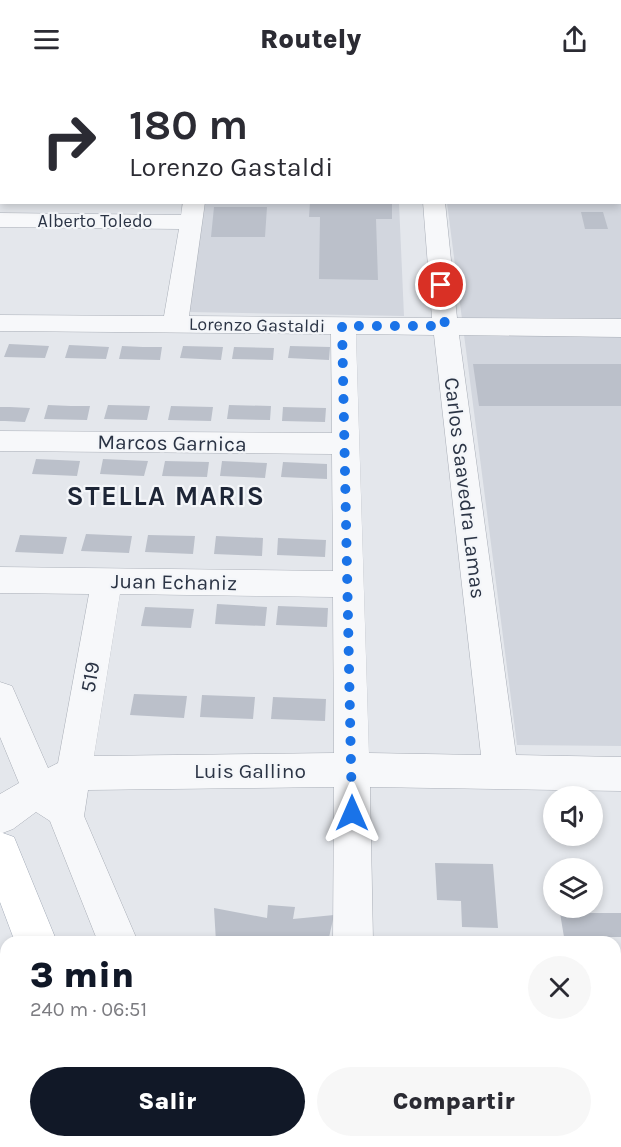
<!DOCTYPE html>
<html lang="es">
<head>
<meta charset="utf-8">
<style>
	:root { --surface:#fff; --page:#f7f7f7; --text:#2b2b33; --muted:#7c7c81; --accent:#111827 }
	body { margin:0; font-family:Karla,sans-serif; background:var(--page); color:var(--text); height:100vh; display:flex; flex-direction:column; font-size:22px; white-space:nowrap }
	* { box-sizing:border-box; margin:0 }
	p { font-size:20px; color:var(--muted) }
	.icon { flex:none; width:33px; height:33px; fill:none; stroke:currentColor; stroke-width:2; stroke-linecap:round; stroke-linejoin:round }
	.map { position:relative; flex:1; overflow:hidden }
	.panel { position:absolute; left:0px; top:858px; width:621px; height:212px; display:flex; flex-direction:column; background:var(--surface); border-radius:18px 18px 0 0; box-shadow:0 3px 9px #0003 }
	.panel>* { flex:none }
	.hud { position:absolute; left:0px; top:0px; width:621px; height:126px; box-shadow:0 3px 9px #0003; background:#fff; color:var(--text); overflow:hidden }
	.fabs { position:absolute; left:543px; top:708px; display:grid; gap:12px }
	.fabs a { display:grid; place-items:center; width:60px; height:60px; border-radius:50%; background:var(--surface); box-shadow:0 3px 9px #0003; font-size:30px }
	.pin { position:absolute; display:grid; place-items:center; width:51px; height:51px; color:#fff; margin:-26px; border:3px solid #fff; border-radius:50%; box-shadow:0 2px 6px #0007 }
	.me { position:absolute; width:66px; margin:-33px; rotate:0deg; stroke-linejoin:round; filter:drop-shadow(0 0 4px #0008) }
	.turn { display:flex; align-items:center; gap:21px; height:126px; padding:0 30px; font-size:27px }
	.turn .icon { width:78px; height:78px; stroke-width:2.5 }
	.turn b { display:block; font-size:42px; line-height:51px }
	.round { display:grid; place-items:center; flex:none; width:63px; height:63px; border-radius:32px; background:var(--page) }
	.headline { display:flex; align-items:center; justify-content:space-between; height:102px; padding:0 30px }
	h1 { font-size:36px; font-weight:800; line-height:45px; color:var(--accent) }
	.cta { display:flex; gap:12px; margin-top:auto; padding:12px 30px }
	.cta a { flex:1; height:69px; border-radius:36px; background:var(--accent); color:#fff; font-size:24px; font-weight:800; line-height:69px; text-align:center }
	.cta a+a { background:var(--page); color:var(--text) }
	header { display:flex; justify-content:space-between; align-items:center; height:78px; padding:0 30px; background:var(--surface); font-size:27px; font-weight:800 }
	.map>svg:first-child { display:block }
</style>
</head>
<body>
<header><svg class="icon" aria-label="menu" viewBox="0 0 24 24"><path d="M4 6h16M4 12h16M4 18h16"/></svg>Routely<svg class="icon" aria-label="share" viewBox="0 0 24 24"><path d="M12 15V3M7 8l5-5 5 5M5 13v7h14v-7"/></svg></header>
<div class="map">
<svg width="621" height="1069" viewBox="0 0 621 1069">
	<rect width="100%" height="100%" fill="#e4e7ec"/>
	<path fill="#d2d6de" d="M391 0H621V668L517 667 447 125 620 124V2Z
		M205 125H399L404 238 188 234Z"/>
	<path fill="#c9d6c5" d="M621 919V1069H435V1064H615V920Z"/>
	<path fill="#bbc0ca" d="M310 124H392V141H376L378 202 319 201 320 139H309Z
		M214 129H267L265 159H211Z
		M581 134H603L608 151H585Z
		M9 266 30 267 49 268 45 280 4 279Z
		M69 267 90 268 109 269 106 281 65 280Z
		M122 268 143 269H162L160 282 119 281Z
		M183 268 223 269 221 282 180 280Z
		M290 268 330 269 329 282 288 280Z
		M234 269 274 270 273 282 232 281Z
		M473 286H621V328H479Z
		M48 327 71 328H90L87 342 44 341Z
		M108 327 150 328 147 342 104 341Z
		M229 327 271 328 270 342 227 341Z
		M171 328 213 329 211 343 168 342Z
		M0 329H10L30 330 25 344 5 343H0Z
		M283 329 326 330 325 344 282 343Z
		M36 381 59 382 80 383 77 398 32 396Z
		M103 381 148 383 144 398 100 396Z
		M165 383 209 384 207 399 162 398Z
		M222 383 267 385 265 400 220 398Z
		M283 384 327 386V401L281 399Z
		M86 456 132 458 129 475 81 473Z
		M20 457 45 458 67 459 63 476 15 474Z
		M148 457 195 458 193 476 145 474Z
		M216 458 263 460 262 478 214 476Z
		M278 460 326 462 325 479 277 477Z
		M217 526 267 529 265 548 215 546Z
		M278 528 328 530 327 549 276 547Z
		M145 529 194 531 191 550 141 548Z
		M134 616 187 618 184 640 130 637Z
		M202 617 255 619 253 641 200 639Z
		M273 619 326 621 325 643 271 641Z
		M435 785 493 786 498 850 462 849 461 823 437 822Z
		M268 827 295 829 293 841 334 837 328 864H216L214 830 267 840Z
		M560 835H621V859H564Z"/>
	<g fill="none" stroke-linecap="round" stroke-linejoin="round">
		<defs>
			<path id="minor" d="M92 0H112V2H92Z
				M203 0H223L203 2Z
				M364 0H384V2H364Z
				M0 51H2V63H0Z
				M620 56H621V68H620Z
				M183 124H205L189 238 432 240 423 124H445L457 240 621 241V259L459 257 516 677 621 679V713L370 709 373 864H333L334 709 88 712 84 738 138 864H98L50 743 36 734 13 751 0 756V716L19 705 0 659V604L12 608 48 690 58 685 89 516 0 515V489L333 493 332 376 0 373V353L332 355 331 256 0 253V237L164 238 179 151 0 149V135L181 137ZM356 256 434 257 481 677 369 675ZM120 516 333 519 334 675 94 678Z
				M178 1064H222L224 1069H180Z
				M331 1064H375V1069H331Z"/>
			<path id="major" d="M0 754 14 759 57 864H15L0 824Z
				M91 1064H137L139 1069H93Z"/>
		</defs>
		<use href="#minor" stroke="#a9aeb7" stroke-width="1"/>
		<use href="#major" stroke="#a3abb8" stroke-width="1"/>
		<use href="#minor" fill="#f7f8fa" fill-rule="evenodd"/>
		<use href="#major" fill="#fff" fill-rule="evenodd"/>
	</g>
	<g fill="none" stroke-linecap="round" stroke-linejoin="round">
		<path stroke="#1a73e8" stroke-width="10" stroke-dasharray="0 18" d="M352 735 342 248H445L441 207"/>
	</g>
	<g text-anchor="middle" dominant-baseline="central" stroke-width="4.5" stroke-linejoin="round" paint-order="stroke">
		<g font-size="18" fill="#2b3445" stroke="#f4f6f9">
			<text x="95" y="143">Alberto Toledo</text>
			<text transform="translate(257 247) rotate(1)">Lorenzo Gastaldi</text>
		</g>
		<g font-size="21" fill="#2b3445" stroke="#f4f6f9">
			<text transform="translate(172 365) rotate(1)">Marcos Garnica</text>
			<text transform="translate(465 410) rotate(83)">Carlos Saavedra Lamas</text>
			<text transform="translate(174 504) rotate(1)">Juan Echaniz</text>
			<text transform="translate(90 599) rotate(-80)">519</text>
			<text x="250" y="693">Luis Gallino</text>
		</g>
		<g font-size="27" font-weight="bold" letter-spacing="1.5" fill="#1d2536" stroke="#f4f6f9">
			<text x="166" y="418">STELLA MARIS</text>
		</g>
	</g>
</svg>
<div class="fabs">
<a><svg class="icon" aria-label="sound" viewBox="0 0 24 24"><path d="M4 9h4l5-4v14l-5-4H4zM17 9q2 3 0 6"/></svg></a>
<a><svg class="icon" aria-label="layers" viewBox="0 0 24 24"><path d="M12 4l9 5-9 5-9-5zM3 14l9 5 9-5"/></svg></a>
</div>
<div class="pin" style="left:441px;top:207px;background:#d93025"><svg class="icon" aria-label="arrive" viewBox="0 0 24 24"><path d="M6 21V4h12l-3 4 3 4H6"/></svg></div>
<svg class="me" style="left:352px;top:735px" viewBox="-20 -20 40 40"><path d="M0-17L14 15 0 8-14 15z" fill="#1a73e8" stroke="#fff" stroke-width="4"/></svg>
<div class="hud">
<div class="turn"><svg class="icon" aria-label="right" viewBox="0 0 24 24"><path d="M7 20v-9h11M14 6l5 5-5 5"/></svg><div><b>180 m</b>Lorenzo Gastaldi</div></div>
</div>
<section class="panel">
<div class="headline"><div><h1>3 min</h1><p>240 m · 06:51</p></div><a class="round"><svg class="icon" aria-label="close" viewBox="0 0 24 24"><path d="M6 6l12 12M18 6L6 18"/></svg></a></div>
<div class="cta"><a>Salir</a><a>Compartir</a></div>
</section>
</div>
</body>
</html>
